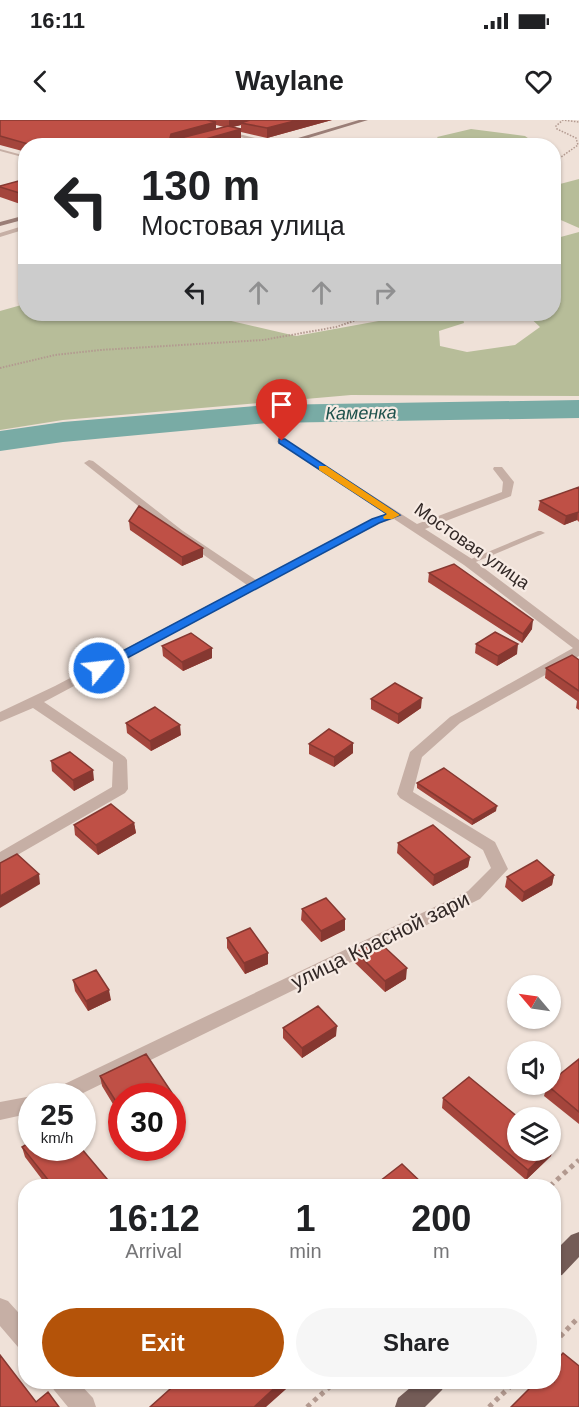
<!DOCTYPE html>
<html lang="en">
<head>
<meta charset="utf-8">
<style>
	:root { --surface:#fff; --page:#f6f6f6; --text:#202124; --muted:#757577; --accent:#b45309 }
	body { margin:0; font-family:Arial,sans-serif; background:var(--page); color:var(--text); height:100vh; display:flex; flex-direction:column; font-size:22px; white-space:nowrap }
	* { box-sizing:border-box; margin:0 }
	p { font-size:20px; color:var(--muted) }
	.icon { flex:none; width:33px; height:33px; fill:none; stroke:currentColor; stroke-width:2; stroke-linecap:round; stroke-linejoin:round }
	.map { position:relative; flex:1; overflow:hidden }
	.details { position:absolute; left:18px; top:1059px; width:543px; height:210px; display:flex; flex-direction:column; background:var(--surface); border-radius:24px; box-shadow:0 2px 4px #0004 }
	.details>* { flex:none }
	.top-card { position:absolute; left:18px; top:18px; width:543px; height:183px; border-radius:24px; box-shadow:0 2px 4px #0004; background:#fff; color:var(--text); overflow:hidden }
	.needle { width:39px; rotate:299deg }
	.controls { position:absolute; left:507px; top:855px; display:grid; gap:12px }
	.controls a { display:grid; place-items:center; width:54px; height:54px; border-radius:50%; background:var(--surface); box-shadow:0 2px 4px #0004; font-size:30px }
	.speed { position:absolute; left:18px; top:963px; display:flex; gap:12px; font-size:30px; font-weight:700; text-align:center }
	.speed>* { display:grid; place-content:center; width:78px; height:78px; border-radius:50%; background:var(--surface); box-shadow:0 2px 4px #0004; line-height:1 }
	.speed small { font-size:15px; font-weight:400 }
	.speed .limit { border:9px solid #d22; background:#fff; color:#111 }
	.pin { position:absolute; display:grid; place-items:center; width:51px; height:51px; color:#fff; margin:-62px -26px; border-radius:50% 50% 50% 0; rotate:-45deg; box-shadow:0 0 6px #0007 }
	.pin .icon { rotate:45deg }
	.me { position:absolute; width:66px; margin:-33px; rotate:62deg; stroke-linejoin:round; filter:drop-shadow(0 0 4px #0008) }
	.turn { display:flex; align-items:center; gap:21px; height:126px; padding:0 24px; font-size:27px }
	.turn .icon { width:78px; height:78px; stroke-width:2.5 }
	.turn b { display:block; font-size:42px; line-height:51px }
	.lanes { display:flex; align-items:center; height:57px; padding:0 24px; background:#0003; justify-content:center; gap:30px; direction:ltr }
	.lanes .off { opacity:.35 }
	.eta { display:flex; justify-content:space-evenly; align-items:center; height:102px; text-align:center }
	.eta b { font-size:36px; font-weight:700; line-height:42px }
	.primary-button { display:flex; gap:12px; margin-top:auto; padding:12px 24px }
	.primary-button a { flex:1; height:69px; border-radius:36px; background:var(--accent); color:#fff; font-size:24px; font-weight:700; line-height:69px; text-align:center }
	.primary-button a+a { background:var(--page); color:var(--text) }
	.status { display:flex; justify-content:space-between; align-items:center; height:42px; padding:0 30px; background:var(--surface); direction:ltr }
	.status svg { height:16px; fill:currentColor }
	header { display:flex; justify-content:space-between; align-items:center; height:78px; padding:0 24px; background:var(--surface); font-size:27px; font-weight:700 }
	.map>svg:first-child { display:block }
</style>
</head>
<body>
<div class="status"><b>16:11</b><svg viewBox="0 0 49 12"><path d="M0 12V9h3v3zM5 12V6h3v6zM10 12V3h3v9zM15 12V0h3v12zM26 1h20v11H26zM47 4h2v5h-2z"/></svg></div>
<header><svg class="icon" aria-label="back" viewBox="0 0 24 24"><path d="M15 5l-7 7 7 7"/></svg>Waylane<svg class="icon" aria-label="heart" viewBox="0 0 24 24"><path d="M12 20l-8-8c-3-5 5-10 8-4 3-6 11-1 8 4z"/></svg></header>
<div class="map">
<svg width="579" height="1287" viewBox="0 0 579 1287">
	<rect width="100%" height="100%" fill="#efe1d8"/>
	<path fill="#b7bd99" d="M471 9 525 16 538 25H443L437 17Z
		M579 59V108L554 97V63L560 64Z
		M579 112V276L351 275 63 300 0 310V191L25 184 26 194H201L296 216 395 198 394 194H462L464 203 439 211 440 226 467 232 515 225 540 207 526 194H554V133L556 131 557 118Z"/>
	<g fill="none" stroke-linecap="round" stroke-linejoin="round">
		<path fill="#79aba5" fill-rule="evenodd" d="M579 280V298L267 303 63 322 0 331V311L63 302 267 285Z"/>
		<path stroke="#b2998f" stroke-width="1.5" stroke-dasharray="1.5 1.5" stroke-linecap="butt" d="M562 0 579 2
			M554 42 578 25 576 18 557 9 556 6 563 0"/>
		<path stroke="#b2998f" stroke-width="2" stroke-dasharray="1.5 1.5" stroke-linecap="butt" d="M0 248 55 235 100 230 263 220 336 207 374 194"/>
		<path stroke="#b2998f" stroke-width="5" stroke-dasharray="4.5 4.5" stroke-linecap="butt" d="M550 1066 579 1040
			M554 1223 579 1197
			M307 1287 335 1262
			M489 1287 515 1262"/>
		<path fill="#c6afa5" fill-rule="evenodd" d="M227 11 279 24V25L274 26 226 13Z
			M0 29 26 36V38L0 31Z
			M538 411H541L545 413 471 444 468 445 464 442Z"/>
		<path fill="#c6afa5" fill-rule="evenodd" d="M26 105V109L0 117V113Z
			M282 318 417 404 502 372 503 362 493 349 494 347H502L514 362 511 376 425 409 472 439 579 520V536L460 603 422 637 413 672 495 722 508 749 480 779 77 976H49L52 970 468 771 491 748 483 730 400 678 397 674 410 632 450 597 573 528 464 445 394 399 380 403 44 582 125 637 127 640 128 669 125 673 0 745V732L112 667 113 642 33 588 0 602V592L55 566 247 465 175 415 84 343 89 340 93 341 183 411 256 460 372 399 386 394 278 323 277 321Z
			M32 976H35H32V993L0 1000V982Z
			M0 1178 8 1181 26 1201V1230L18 1227 0 1206Z
			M50 1262H78L93 1278 96 1287H68L54 1270Z"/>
		<path fill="#9a7e77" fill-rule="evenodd" d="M359 0H368L282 26H271Z
			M26 95V99L0 106V102Z"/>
		<path fill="#745c57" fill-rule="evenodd" d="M579 1112V1137L562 1155 554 1157V1132L571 1115Z
			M417 1262H446L442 1270 425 1287H395L398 1278Z"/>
	</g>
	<path fill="#a4453c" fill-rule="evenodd" d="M0 0H332L267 18 241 12V5L232 7 241 9V19L217 26H26V32L0 25ZM216 5 224 7 216 9Z
		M26 59V86L0 77V66Z
		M579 367V402L577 400 564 405 538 390 540 381Z
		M129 401 203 428V437L182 446 130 410Z
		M429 453 532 509 522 523 428 462Z
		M476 524 517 534 497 546 475 533Z
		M162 526 212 538 183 551 163 536Z
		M579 540V590L576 588 577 581 545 558 546 548Z
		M371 579 421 588 398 604 371 589Z
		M126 603 181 615 151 631 127 613Z
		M353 623V633L334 647 309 634V624Z
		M51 641 94 660 74 671 52 651Z
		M417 663 496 691 472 705 417 668Z
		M134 703 136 713 98 735 75 715 74 705Z
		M398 723 470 737 468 747 433 766 397 733Z
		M554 755 552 765 522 782 505 767 507 757Z
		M302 789 345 810 321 822 301 800Z
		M227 818 268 833V844L245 854 227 828Z
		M356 832 406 859 385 872 355 843Z
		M73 860 111 880 88 891 75 871Z
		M283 908 336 916 302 938 283 918Z
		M146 934 178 982 179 992 172 996V976H122V999L102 966 100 956Z
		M579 939V1004L544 976 547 965Z
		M443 978 553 1026 551 1036 526 1060 442 988Z
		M22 1027 113 1066H47L25 1037Z
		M380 1061 425 1066H379Z"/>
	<path fill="#863831" d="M229 0H264L241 3V5L229 8Z
		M298 0H332L267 18V8Z
		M216 2V12L171 26 170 18 171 14Z
		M241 9V19L217 26H181Z
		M578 391 577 400 564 405 566 396Z
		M203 428V437L182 446V437Z
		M533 500 532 509 522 523 523 514Z
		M518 524 517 534 497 546 498 536Z
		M212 528V538L183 551 182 542Z
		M422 578 421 588 398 604V594Z
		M180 605 181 615 151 631 150 621Z
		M353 623V633L334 647V637Z
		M93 650 94 660 74 671 73 660Z
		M497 686 496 691 472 705 473 700Z
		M134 703 136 713 98 735 96 725Z
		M470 737 468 747 433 766 434 755Z
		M39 754 40 764 0 788V776Z
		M554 755 552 765 522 782 524 772Z
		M345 799V810L321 822V811Z
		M268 833V844L245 854 244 843Z
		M407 848 406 859 385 872V861Z
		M109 870 111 880 88 891 86 881Z
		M337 906 336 916 302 938V928Z
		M178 982 179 992 172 996V985Z
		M553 1026 551 1036 526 1060 528 1050 549 1030H550V1029Z
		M281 1262H294L266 1287H254Z"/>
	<path fill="#bf5046" stroke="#863831" stroke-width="1.5" d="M0 0H207L216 2 171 14 170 18H181L228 6 241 9 181 26H35L0 16Z
		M250 0H298L267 8 241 3Z
		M26 59V75L0 67V66Z
		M579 367V392L566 396 540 381Z
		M139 386 203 428 182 437 129 401Z
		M454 444 533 500 523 514 429 453Z
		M495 512 518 524 498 536 476 524Z
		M191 513 212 528 182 542 162 526Z
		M572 535 579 540V571L546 548Z
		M395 563 422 578 398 594 371 579Z
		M155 587 180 605 150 621 126 603Z
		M329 609 353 623 334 637 309 624Z
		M70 632 93 650 73 660 51 641Z
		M444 648 497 686 473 700 417 663Z
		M111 684 134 703 96 725 74 705Z
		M433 705 470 737 434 755 398 723Z
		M17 734 39 754 0 776V743Z
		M537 740 554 755 524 772 507 757Z
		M326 778 345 799 321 811 302 789Z
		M250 808 268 833 244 843 227 818Z
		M378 821 407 848 385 861 356 832Z
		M96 850 109 870 86 881 73 860Z
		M318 886 337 906 302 928 283 908Z
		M146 934 178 982 172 985V976H122V991L100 956Z
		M579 939V992L547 965 550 964V962Z
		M469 957 519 998H518V1030H549L528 1050 443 978Z
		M32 1021V1028H81L113 1066H53L22 1027Z
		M402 1044 425 1066H385L380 1061Z
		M563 1233 579 1246V1287H511L536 1262H554V1243Z
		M0 1235 36 1282 48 1272 59 1287H0Z
		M178 1262H281L254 1287H150Z"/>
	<path fill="#1a73e8" stroke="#114b97" stroke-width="1.5" d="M279 319H285L400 395 379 403 103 551H94L93 548 94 546 372 399 387 394 279 323Z"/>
	<path fill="#f59e0b" d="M319 346H326L400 395 392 399H384L383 397 387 394 319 350Z"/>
	<g text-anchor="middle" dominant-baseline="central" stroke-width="4.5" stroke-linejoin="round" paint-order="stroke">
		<g font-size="18" font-style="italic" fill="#1e514c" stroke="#f7ebe4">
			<text transform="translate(361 293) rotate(-1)">Каменка</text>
		</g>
		<g font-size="18" fill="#322826" stroke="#f7ebe4">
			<text transform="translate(472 426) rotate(35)">Мостовая улица</text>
		</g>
		<g font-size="21" fill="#322826" stroke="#f7ebe4">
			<text transform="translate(380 820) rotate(-26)">улица Красной зари</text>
		</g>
	</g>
</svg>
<div class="controls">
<a><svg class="needle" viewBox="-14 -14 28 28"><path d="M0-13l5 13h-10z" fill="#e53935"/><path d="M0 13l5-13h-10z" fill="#757577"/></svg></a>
<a><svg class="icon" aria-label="sound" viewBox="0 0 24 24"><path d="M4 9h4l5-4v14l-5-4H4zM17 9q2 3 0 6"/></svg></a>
<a><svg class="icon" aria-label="layers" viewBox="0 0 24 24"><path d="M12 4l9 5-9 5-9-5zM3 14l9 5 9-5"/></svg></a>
</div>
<div class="speed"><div>25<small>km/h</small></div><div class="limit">30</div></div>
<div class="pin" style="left:282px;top:321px;background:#d93025"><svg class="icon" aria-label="arrive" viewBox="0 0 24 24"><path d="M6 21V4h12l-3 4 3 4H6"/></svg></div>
<svg class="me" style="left:99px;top:548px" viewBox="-20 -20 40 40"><circle r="17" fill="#1a73e8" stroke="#fff" stroke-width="3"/><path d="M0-11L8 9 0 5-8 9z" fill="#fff"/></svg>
<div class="top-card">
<div class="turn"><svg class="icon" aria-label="left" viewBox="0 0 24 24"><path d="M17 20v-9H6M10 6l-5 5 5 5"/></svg><div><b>130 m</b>Мостовая улица</div></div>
<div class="lanes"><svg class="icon" aria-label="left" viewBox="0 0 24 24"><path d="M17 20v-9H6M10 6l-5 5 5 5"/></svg><svg class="icon off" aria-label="ahead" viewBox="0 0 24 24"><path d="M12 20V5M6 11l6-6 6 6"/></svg><svg class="icon off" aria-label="ahead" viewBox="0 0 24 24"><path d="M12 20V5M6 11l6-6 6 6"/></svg><svg class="icon off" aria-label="right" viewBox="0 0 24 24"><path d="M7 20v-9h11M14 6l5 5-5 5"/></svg></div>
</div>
<section class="details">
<div class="eta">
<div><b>16:12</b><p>Arrival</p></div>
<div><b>1</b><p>min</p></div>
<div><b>200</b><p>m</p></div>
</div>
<div class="primary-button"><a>Exit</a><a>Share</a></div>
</section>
</div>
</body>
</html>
